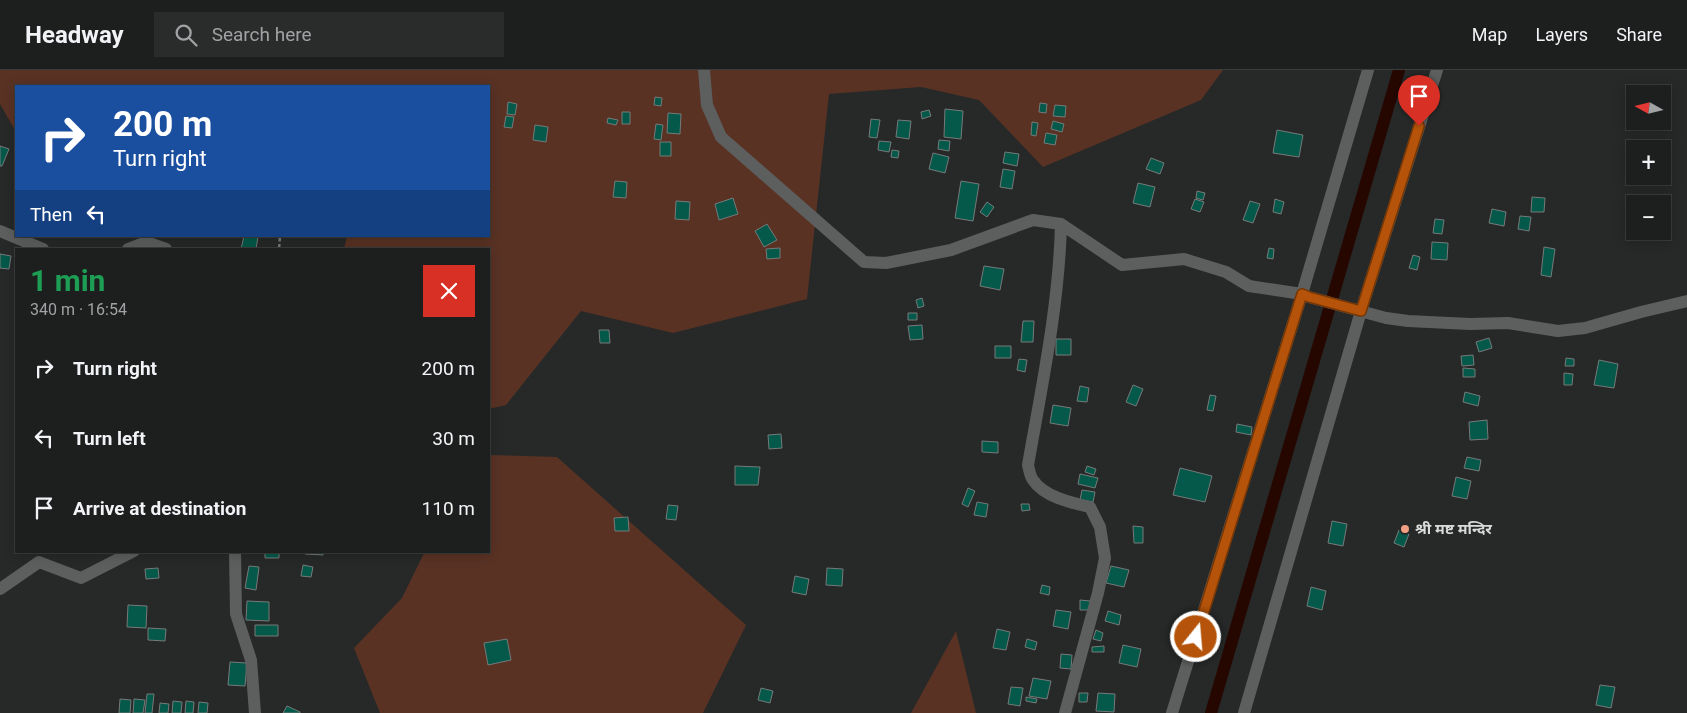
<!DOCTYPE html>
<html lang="en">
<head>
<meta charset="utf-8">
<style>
	:root { --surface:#1c1f1e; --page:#292c2b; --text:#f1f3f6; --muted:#a0a2a4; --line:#3a3d3c }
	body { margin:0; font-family:Roboto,"Noto Sans Devanagari",sans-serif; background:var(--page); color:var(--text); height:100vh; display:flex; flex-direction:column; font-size:19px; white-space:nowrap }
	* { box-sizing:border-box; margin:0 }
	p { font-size:16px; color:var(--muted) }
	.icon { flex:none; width:28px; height:28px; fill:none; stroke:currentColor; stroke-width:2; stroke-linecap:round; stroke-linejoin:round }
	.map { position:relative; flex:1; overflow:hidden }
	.sheet { position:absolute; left:15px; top:178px; width:475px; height:305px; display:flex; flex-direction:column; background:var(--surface); border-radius:0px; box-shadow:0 2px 12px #0003,0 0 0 1px var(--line) }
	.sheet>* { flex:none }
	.hud { position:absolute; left:15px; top:15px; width:475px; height:152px; border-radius:0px; box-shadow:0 2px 12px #0003,0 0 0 1px var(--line); background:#1a4fa0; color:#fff; overflow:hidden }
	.needle { width:32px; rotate:278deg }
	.controls { position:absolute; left:1626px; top:15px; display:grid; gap:10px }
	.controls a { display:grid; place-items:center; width:45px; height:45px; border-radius:0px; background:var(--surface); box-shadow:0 2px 12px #0003,0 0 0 1px var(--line); font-size:25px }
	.pin { position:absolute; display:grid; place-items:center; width:42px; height:42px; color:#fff; margin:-51px -21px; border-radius:50% 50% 50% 0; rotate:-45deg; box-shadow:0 0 5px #0007 }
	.pin .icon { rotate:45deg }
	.me { position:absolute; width:55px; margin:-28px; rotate:17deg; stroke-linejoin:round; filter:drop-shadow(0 0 4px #0008) }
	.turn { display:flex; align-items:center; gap:18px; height:105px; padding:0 15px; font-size:22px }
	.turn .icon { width:65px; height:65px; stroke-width:2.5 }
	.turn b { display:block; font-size:35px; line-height:42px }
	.then { display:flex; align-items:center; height:48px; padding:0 15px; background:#0003; gap:10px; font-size:19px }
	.round { display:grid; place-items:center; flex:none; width:52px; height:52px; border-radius:0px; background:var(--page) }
	.overview { display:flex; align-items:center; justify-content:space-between; height:85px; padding:0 15px }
	h1 { font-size:30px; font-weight:700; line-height:38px; color:#1e9e55 }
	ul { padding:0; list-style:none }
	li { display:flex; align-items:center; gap:15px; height:70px; padding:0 15px }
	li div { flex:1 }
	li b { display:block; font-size:19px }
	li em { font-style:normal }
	header { display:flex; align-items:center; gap:30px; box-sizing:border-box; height:70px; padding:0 25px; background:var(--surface); border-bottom:1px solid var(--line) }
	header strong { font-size:24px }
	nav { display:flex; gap:28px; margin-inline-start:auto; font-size:18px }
	.search { width:350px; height:45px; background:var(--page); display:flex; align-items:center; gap:12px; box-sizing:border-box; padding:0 18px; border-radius:0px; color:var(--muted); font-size:19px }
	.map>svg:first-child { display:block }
</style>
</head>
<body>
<header>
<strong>Headway</strong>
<div class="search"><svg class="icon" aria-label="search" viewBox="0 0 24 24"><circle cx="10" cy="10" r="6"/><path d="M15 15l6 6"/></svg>Search here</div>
<nav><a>Map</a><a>Layers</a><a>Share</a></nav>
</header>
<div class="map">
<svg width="1687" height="643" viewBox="0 0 1687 643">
	<rect width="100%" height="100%" fill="#262928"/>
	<path fill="#593224" d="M0 0H1223L1201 30 1043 97 979 30 921 17 829 24 807 229 673 263 581 241 506 335 489 339V179H344L347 166H489V16H16V62L0 34Z
		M489 385 557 387 746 555 703 643H380L354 578 402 528 425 481H489Z
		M956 561 976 643H911Z"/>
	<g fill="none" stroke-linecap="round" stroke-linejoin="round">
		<path stroke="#260700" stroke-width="12" d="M1211 643 1399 0"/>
	</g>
	<path fill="#04594a" stroke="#767a79" d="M655 27 662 28 661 36 654 35Z
		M508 32 517 34 515 45 507 44Z
		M1040 33 1047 34 1046 43 1039 42Z
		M1055 35 1066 36 1065 47 1053 46Z
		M945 39 963 41 961 69 944 67Z
		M929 40 931 46 922 49 921 42Z
		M622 42H630V54H622Z
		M668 43 681 44 680 64 667 63Z
		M506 46 514 47 512 58 504 57Z
		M608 48 618 50 616 55 607 53Z
		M871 49 880 50 877 68 869 67Z
		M898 50 911 51 909 69 896 67Z
		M1053 51 1064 54 1062 62 1051 59Z
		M1032 52 1038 53 1036 66 1031 65Z
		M656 54 663 55 661 70 654 69Z
		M535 55 548 57 546 72 533 70Z
		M1277 60 1303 65 1299 87 1273 83Z
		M1046 63 1057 65 1055 75 1044 73Z
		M939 70 950 71 949 81 938 79Z
		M879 71 891 72 889 82 878 80Z
		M660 72H671V86H660Z
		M0 76 9 79 2 96H0Z
		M892 80 899 81 898 88 891 87Z
		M1005 82 1019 84 1017 96 1003 93Z
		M933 83 949 87 945 103 929 99Z
		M1151 88 1164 93 1160 104 1146 99Z
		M1003 99 1015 101 1012 119 1000 117Z
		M615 111 627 112 626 128 613 127Z
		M961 111 979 114 973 151 955 148Z
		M1138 113 1155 117 1150 137 1133 133Z
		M1197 121 1205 123 1203 130 1196 128Z
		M1532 127 1545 128 1544 142H1531Z
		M733 128 738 144 719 150 715 134Z
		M1195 129 1204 132 1200 142 1191 139Z
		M1275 129 1284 132 1281 144 1273 142Z
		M676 131 690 132 689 150 675 149Z
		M1250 131 1260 134 1253 153 1243 150Z
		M987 132 994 137 987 147 980 142Z
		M1492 139 1506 142 1504 156 1489 153Z
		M1520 146 1531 147 1529 161 1518 159Z
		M1435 149 1444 150 1442 164 1433 163Z
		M767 154 777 170 764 177 755 161Z
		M244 166 258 167 256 179H241Z
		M1432 172 1448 173 1447 190 1431 189Z
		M1544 177 1555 179 1551 207 1541 205Z
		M780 178V188L767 189 766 179Z
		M1269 178 1274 179 1273 189 1267 188Z
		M0 184 11 186 9 199 0 198Z
		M1413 185 1420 187 1417 200 1409 198Z
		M984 196 1004 199 1000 220 980 216Z
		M922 228 924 236 918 238 916 230Z
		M908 243H917V250H908Z
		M1023 251H1034L1033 272H1021Z
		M922 255 923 269 910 270 908 256Z
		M599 260H609L610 273H600Z
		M1489 268 1492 278 1479 282 1476 272Z
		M1056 269H1071V285H1056Z
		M995 276H1011V288H995Z
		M1473 285 1474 295 1462 296 1461 286Z
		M1566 288 1574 289V296H1565Z
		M1019 289 1027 290 1025 302 1017 300Z
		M1599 290 1618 294 1614 318 1594 315Z
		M1463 298 1475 299V307H1463Z
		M1564 303 1573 304 1572 315H1564Z
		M1133 315 1143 319 1136 336 1126 332Z
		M1080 316 1089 318 1087 332 1077 331Z
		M1465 322 1480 326 1478 336 1463 332Z
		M1210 325 1216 326 1213 341 1207 340Z
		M1053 335 1071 338 1068 356 1050 353Z
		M1487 350 1488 369 1470 370 1469 352Z
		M1237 354 1252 357 1251 365 1236 362Z
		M781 364 782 378 769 379 768 365Z
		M982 371 998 372V383L982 382Z
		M1467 387 1481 390 1479 401 1464 398Z
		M735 396 760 397 758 415H735Z
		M1087 396 1096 399 1094 405 1085 402Z
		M1180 398 1212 406 1205 432 1173 425Z
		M1080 404 1098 408 1095 418 1078 414Z
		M1456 407 1471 411 1467 429 1452 426Z
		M968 418 975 421 968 437 962 434Z
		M1082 420 1095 422 1093 432 1080 430Z
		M977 432 988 434 986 447 974 445Z
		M1021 434H1029L1030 440 1022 441Z
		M668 435 678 436 676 450 666 449Z
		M628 447 629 461H615L614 448Z
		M1332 451 1347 454 1343 476 1328 473Z
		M1133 456 1143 457V473H1134Z
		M1399 460 1409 464 1404 477 1394 473Z
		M265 481H279V488H265Z
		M305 481H323V485L305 484Z
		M303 495 313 497 311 507 301 506Z
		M249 496 259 497 256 520 245 518Z
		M1111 496 1129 500 1124 517 1106 513Z
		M158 498 159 508 146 509 145 499Z
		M827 498 843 499 842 516 826 515Z
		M795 506 809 509 806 525 792 522Z
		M1042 515 1050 517 1049 525 1040 523Z
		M1311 517 1326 521 1322 540 1307 536Z
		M1080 530 1090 531V540H1080Z
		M247 531 269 532V551L246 550Z
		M128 535 147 536 146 558 127 557Z
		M1056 540 1071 542 1068 559 1053 556Z
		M1108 541 1121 545 1119 555 1105 551Z
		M255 555H278V566H255Z
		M148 558 166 559 165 571 148 570Z
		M997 559 1010 562 1006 580 993 578Z
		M1096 560 1103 563 1101 571 1093 569Z
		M507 569 511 590 488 595 484 573Z
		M1027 569 1037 572 1035 580 1025 577Z
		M1123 575 1141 579 1137 597 1119 593Z
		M1104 576V582H1092V577Z
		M1061 584 1072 585 1071 599 1060 598Z
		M230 592 247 593 245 616 228 615Z
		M1033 608 1051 611 1047 629 1029 626Z
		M1600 615 1615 617 1611 638 1596 635Z
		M1011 617 1023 618 1020 636 1008 634Z
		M761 618 773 621 770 633 758 630Z
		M1079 623H1088L1087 632H1079Z
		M1098 623 1115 624 1114 642 1096 641Z
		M147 624H154L152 643H145Z
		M1026 627 1037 629 1036 633 1026 631Z
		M120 629 131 630 130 643H119Z
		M134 629 145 630 143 643H133Z
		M173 631 182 632 181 643H172Z
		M186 631 194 632 193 643H185Z
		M199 632 208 633 207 643H198Z
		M160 633 169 634 168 643H159Z
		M287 636 300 642V643H283Z"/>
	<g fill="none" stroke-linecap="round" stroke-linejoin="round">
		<path stroke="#797b7a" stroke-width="2.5" stroke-dasharray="5 2.5" stroke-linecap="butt" d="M279 179 280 166"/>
		<path stroke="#5d5f5e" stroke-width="12" d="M704 0 707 35 721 67 864 192 886 193 951 180 1033 150 1061 154 1122 195 1184 189 1226 202 1249 216 1302 224 1309 227 1386 248 1408 251 1470 254 1508 253 1558 261 1585 258 1641 242 1687 231
			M1061 154C1059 235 1042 315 1028 395 1029 399 1030 406 1033 410 1044 427 1072 433 1090 437L1100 457 1105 488 1098 523 1065 643
			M0 161 43 179
			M128 179 146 172 166 179
			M235 481 236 544 251 590 255 643
			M0 519 39 492 81 508 134 481
			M1172 643 1302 224 1368 0
			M1244 643 1361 241 1437 0"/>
	</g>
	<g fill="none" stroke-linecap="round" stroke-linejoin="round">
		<defs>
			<path id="route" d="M1196 567 1302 224 1309 227 1361 241 1419 56"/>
		</defs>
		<use href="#route" stroke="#753606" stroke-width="12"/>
		<use href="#route" stroke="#b45309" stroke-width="9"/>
	</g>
	<circle fill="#f3a082" stroke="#262928" stroke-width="2" cx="1405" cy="459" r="5"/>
	<g text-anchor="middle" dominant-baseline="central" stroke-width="5" stroke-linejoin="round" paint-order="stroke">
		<g font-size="15" font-weight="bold" fill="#d9dbda" stroke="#262928" text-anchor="start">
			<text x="1415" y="459">श्री मष्ट मन्दिर</text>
		</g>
	</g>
</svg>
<div class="controls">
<a><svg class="needle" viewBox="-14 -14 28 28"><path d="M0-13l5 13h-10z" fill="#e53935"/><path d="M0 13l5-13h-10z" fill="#a0a2a4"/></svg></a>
<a>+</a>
<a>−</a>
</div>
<div class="pin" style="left:1419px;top:56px;background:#d93025"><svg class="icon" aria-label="arrive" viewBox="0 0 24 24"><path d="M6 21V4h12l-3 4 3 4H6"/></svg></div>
<svg class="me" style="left:1196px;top:567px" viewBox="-20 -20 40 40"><circle r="17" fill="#b45309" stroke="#fff" stroke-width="3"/><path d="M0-11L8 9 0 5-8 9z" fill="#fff"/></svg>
<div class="hud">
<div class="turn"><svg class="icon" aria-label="right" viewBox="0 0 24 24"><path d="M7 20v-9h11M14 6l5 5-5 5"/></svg><div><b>200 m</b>Turn right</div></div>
<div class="then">Then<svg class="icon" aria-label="left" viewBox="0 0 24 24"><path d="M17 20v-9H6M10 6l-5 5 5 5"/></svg></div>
</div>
<section class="sheet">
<div class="overview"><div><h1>1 min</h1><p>340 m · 16:54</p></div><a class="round" style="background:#d93025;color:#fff"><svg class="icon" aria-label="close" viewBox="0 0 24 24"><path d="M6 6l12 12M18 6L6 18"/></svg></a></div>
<ul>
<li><svg class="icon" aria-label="right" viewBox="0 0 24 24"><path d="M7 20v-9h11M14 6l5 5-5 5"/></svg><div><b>Turn right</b></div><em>200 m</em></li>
<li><svg class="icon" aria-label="left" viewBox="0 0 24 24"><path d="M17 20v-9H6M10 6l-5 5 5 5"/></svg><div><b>Turn left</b></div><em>30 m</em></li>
<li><svg class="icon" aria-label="arrive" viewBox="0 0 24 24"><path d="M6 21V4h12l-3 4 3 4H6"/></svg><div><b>Arrive at destination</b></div><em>110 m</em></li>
</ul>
</section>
</div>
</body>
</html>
